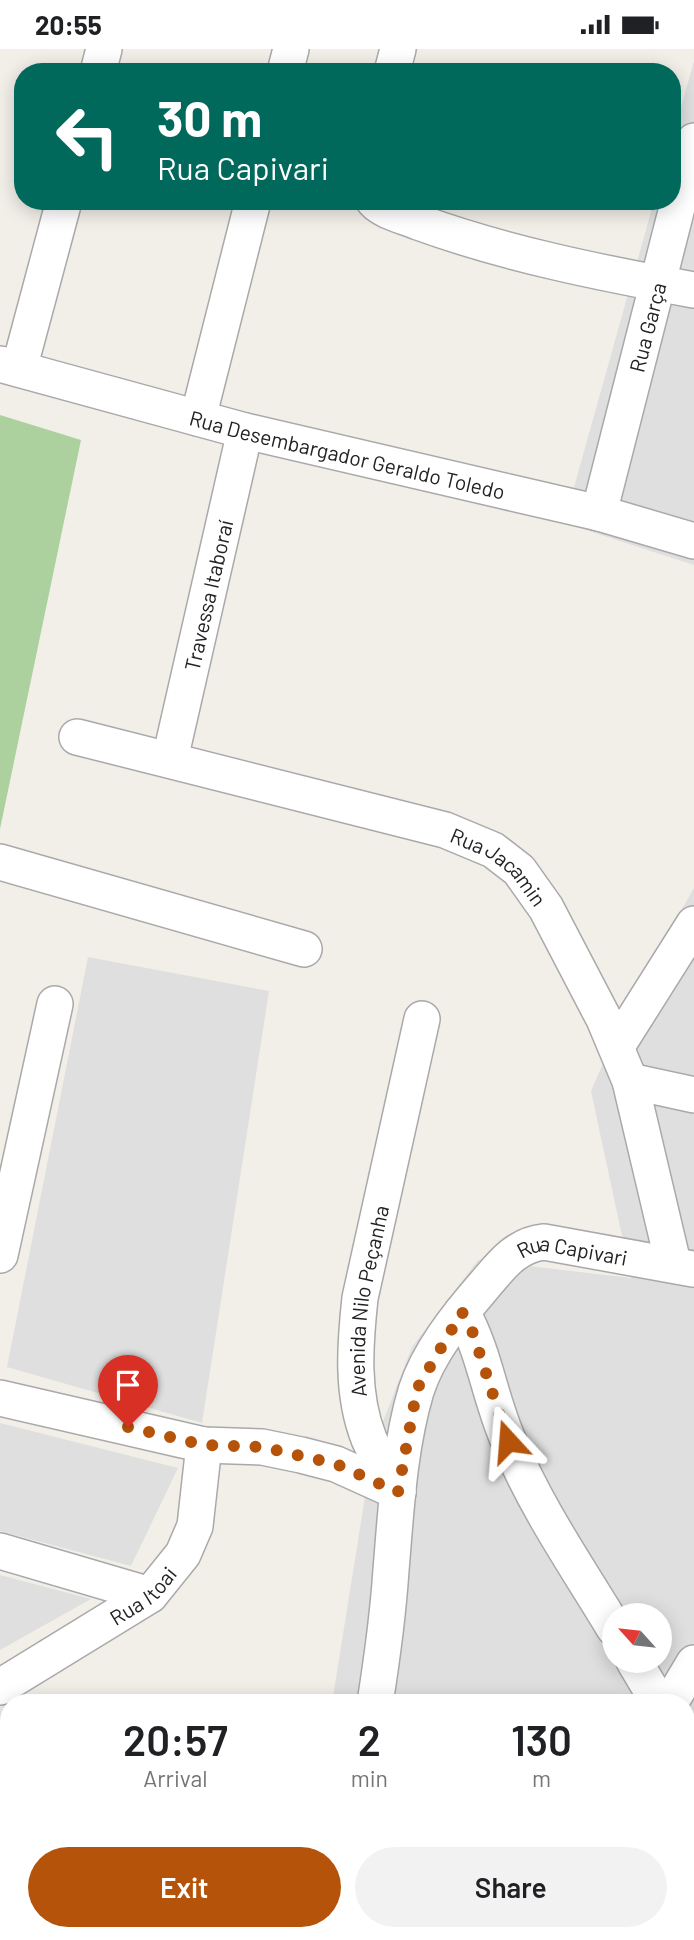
<!DOCTYPE html>
<html lang="en">
<head>
<meta charset="utf-8">
<style>
	:root { --surface:#fff; --page:#f2f2f2; --text:#202124; --muted:#757577; --accent:#b45309 }
	body { margin:0; font-family:Barlow,sans-serif; background:var(--page); color:var(--text); height:100vh; display:flex; flex-direction:column; font-size:26px; white-space:nowrap }
	* { box-sizing:border-box; margin:0 }
	p { font-size:23px; color:var(--muted) }
	.icon { flex:none; width:38px; height:38px; fill:none; stroke:currentColor; stroke-width:2; stroke-linecap:round; stroke-linejoin:round }
	.map { position:relative; flex:1; overflow:hidden }
	.panel { position:absolute; left:0px; top:1645px; width:695px; height:247px; display:flex; flex-direction:column; background:var(--surface); border-radius:28px 28px 0 0; box-shadow:0 4px 18px #0003 }
	.panel>* { flex:none }
	.hud { position:absolute; left:14px; top:14px; width:667px; height:147px; border-radius:28px; box-shadow:0 4px 18px #0003; background:#00695c; color:#fff; overflow:hidden }
	.needle { width:46px; rotate:297deg }
	.tools { position:absolute; left:602px; top:1554px; display:grid; gap:14px }
	.tools a { display:grid; place-items:center; width:70px; height:70px; border-radius:50%; background:var(--surface); box-shadow:0 4px 18px #0003; font-size:35px }
	.pin { position:absolute; display:grid; place-items:center; width:60px; height:60px; color:#fff; margin:-72px -30px; border-radius:50% 50% 50% 0; rotate:-45deg; box-shadow:0 0 7px #0007 }
	.pin .icon { rotate:45deg }
	.me { position:absolute; width:77px; margin:-38px; rotate:341deg; stroke-linejoin:round; filter:drop-shadow(0 0 5px #0008) }
	.turn { display:flex; align-items:center; gap:24px; height:147px; padding:0 28px; font-size:32px }
	.turn .icon { width:91px; height:91px; stroke-width:2.5 }
	.turn b { display:block; font-size:49px; line-height:60px }
	.eta { display:flex; justify-content:space-evenly; align-items:center; height:119px; text-align:center }
	.eta b { font-size:42px; font-weight:600; line-height:49px }
	.cta { display:flex; gap:14px; margin-top:auto; padding:14px 28px }
	.cta a { flex:1; height:80px; border-radius:42px; background:var(--accent); color:#fff; font-size:28px; font-weight:600; line-height:80px; text-align:center }
	.cta a+a { background:var(--page); color:var(--text) }
	.status { display:flex; justify-content:space-between; align-items:center; height:49px; padding:0 35px; background:var(--surface); direction:ltr }
	.status svg { height:19px; fill:currentColor }
	.map>svg:first-child { display:block }
</style>
</head>
<body>
<div class="status"><b>20:55</b><svg viewBox="0 0 49 12"><path d="M0 12V9h3v3zM5 12V6h3v6zM10 12V3h3v9zM15 12V0h3v12zM26 1h20v11H26zM47 4h2v5h-2z"/></svg></div>
<div class="map">
<svg width="694" height="1891" viewBox="0 0 694 1891">
	<rect width="100%" height="100%" fill="#f2efe9"/>
	<path fill="#e0dfdf" fill-rule="evenodd" d="M694 12V516L564 474 654 152H672V90Z
		M694 839V1745L686 1733V1654H332L373 1398 412 1298 478 1211 631 1229 591 1042 634 943ZM614 1566H660V1612H614Z
		M88 908 269 942 202 1374 7 1318Z
		M0 1374 178 1419 131 1517 0 1482Z
		M0 1526 91 1550 0 1601Z"/>
	<path fill="#add19e" d="M0 366 81 391 0 780Z"/>
	<g fill="none" stroke-linecap="round" stroke-linejoin="round">
		<defs>
			<g id="minor">
				<path d="M98 23 104 0"/>
				<path d="M285 23 291 0"/>
				<path d="M392 23 398 0"/>
				<path d="M374 152C384 163 404 167 418 173 506 205 601 224 694 241"/>
				<path id="s1" d="M0 315 245 382 599 464 694 492"/>
				<path d="M19 320 64 152"/>
				<path d="M198 369 253 152"/>
				<path id="s2" d="M599 464 694 92"/>
				<path id="s3" d="M77 688 445 781 493 801 519 821 546 859 604 970 630 1032 673 1214"/>
				<path id="s4" d="M170 710 245 382"/>
				<path d="M0 813 304 900"/>
				<path d="M617 997 694 875"/>
				<path d="M630 1032 694 1046"/>
				<path d="M0 1206 55 955"/>
				<path d="M462 1263C485 1304 490 1351 509 1393 536 1459 578 1519 614 1579"/>
				<path d="M0 1349 204 1396 262 1398 301 1406 336 1415 398 1443"/>
				<path id="s5" d="M398 1443C388 1426 377 1408 369 1390 351 1345 355 1295 360 1249L422 970"/>
				<path d="M0 1502 150 1546"/>
				<path d="M634 1612 659 1654"/>
				<path id="s6" d="M0 1638 150 1546 183 1505 195 1477 204 1396"/>
				<path id="s7" d="M375 1654C382 1610 388 1566 391 1521 396 1462 399 1399 416 1342 428 1304 457 1268 482 1239 500 1218 515 1196 544 1193L693 1220"/>
				<path d="M670 1654 694 1614"/>
				<path d="M686 1694 694 1705"/>
				<path d="M342 1891 343 1883"/>
			</g>
		</defs>
		<use href="#minor" stroke="#a9a9a9" stroke-width="38"/>
		<use href="#minor" stroke="#fff" stroke-width="35"/>
	</g>
	<g fill="none" stroke-linecap="round" stroke-linejoin="round">
		<path stroke="#b45309" stroke-width="12" stroke-dasharray="0 21.6" d="M128 1378 204 1396 262 1398 336 1415 398 1443 417 1340 462 1263 473 1284 508 1392"/>
	</g>
	<g text-anchor="middle" dominant-baseline="central" stroke-width="5" stroke-linejoin="round" paint-order="stroke">
		<g font-size="21" fill="#222" stroke="#fff">
			<text stroke="none"><textPath href="#s2" startOffset="192">Rua Garça</textPath></text>
			<text stroke="none"><textPath href="#s1" startOffset="359">Rua Desembargador Geraldo Toledo</textPath></text>
			<text stroke="none"><textPath href="#s4" startOffset="168">Travessa Itaboraí</textPath></text>
			<text stroke="none"><textPath href="#s3" startOffset="446">Rua Jacamin</textPath></text>
			<text stroke="none"><textPath href="#s7" startOffset="546">Rua Capivari</textPath></text>
			<text stroke="none"><textPath href="#s5" startOffset="201">Avenida Nilo Peçanha</textPath></text>
			<text stroke="none"><textPath href="#s6" startOffset="170">Rua Itoai</textPath></text>
		</g>
	</g>
</svg>
<div class="tools">
<a><svg class="needle" viewBox="-14 -14 28 28"><path d="M0-13l5 13h-10z" fill="#e53935"/><path d="M0 13l5-13h-10z" fill="#757577"/></svg></a>
</div>
<div class="pin" style="left:128px;top:1378px;background:#d93025"><svg class="icon" aria-label="arrive" viewBox="0 0 24 24"><path d="M6 21V4h12l-3 4 3 4H6"/></svg></div>
<svg class="me" style="left:508px;top:1392px" viewBox="-20 -20 40 40"><path d="M0-17L14 15 0 8-14 15z" fill="#b45309" stroke="#fff" stroke-width="4"/></svg>
<div class="hud">
<div class="turn"><svg class="icon" aria-label="left" viewBox="0 0 24 24"><path d="M17 20v-9H6M10 6l-5 5 5 5"/></svg><div><b>30 m</b>Rua Capivari</div></div>
</div>
<section class="panel">
<div class="eta">
<div><b>20:57</b><p>Arrival</p></div>
<div><b>2</b><p>min</p></div>
<div><b>130</b><p>m</p></div>
</div>
<div class="cta"><a>Exit</a><a>Share</a></div>
</section>
</div>
</body>
</html>
